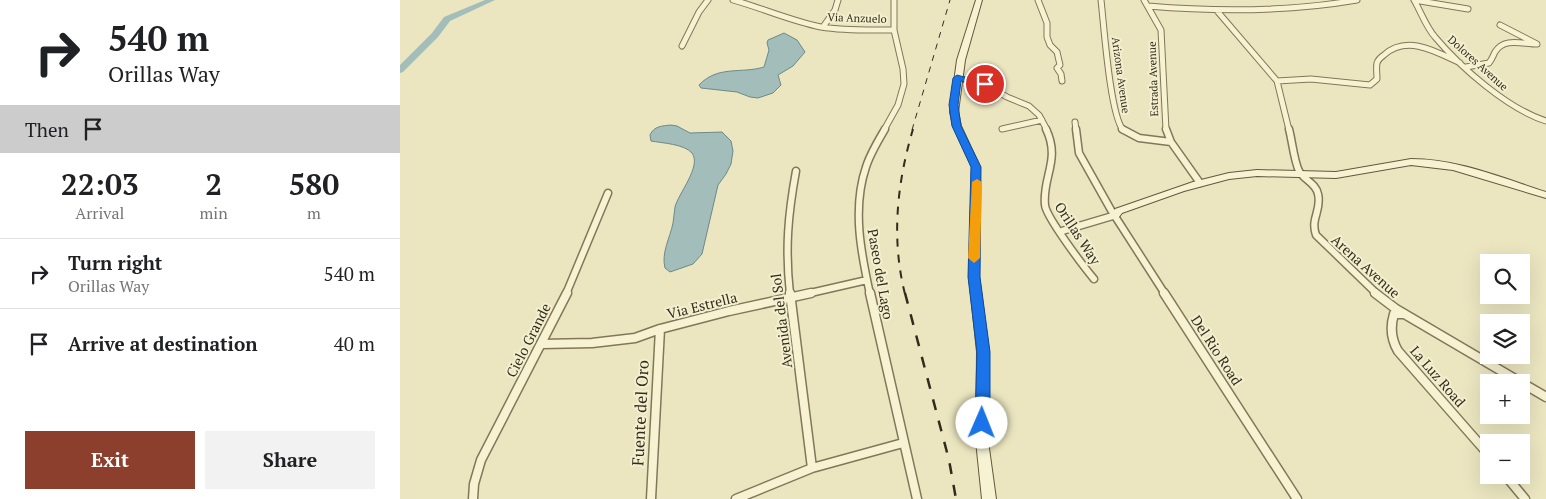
<!DOCTYPE html>
<html lang="en">
<head>
<meta charset="utf-8">
<style>
	:root { --surface:#fff; --page:#f2f2f2; --text:#202124; --muted:#757577; --line:#e0e0e0; --accent:#8d3f2d }
	body { margin:0; font-family:"PT Serif",serif; background:var(--page); color:var(--text); height:100vh; display:flex; flex-direction:column; font-size:19px; white-space:nowrap }
	* { box-sizing:border-box; margin:0 }
	p { font-size:16px; color:var(--muted) }
	.icon { flex:none; width:28px; height:28px; fill:none; stroke:currentColor; stroke-width:2; stroke-linecap:round; stroke-linejoin:round }
	.map { position:relative; flex:1; overflow:hidden }
	.panel { display:flex; flex-direction:column; background:var(--surface); width:400px }
	.panel>* { flex:none }
	.guide { background:#fff; color:var(--text); overflow:hidden }
	.fabs { position:absolute; left:1080px; top:254px; display:grid; gap:10px }
	.fabs a { display:grid; place-items:center; width:50px; height:50px; border-radius:0px; background:var(--surface); box-shadow:0 5px 20px #0002; font-size:25px }
	.pin { position:absolute; display:grid; place-items:center; width:42px; height:42px; color:#fff; margin:-21px; border:2px solid #fff; border-radius:50%; box-shadow:0 1px 5px #0007 }
	.me { position:absolute; width:55px; margin:-28px; rotate:1deg; stroke-linejoin:round; filter:drop-shadow(0 0 4px #0008) }
	.turn { display:flex; align-items:center; gap:18px; height:105px; padding:0 25px; font-size:22px }
	.turn .icon { width:65px; height:65px; stroke-width:2.5 }
	.turn b { display:block; font-size:35px; line-height:42px }
	.then { display:flex; align-items:center; height:48px; padding:0 25px; background:#0003; gap:10px; font-size:19px }
	.eta { display:flex; justify-content:space-evenly; align-items:center; height:85px; text-align:center }
	.eta b { font-size:30px; font-weight:600; line-height:35px }
	.action { display:flex; gap:10px; margin-top:auto; padding:10px 25px }
	.action a { flex:1; height:58px; border-radius:0px; background:var(--accent); color:#fff; font-size:20px; font-weight:600; line-height:58px; text-align:center }
	.action a+a { background:var(--page); color:var(--text) }
	ul { padding:0; list-style:none }
	li { display:flex; align-items:center; gap:15px; height:70px; padding:0 25px; border-top:1px solid var(--line) }
	li div { flex:1 }
	li b { display:block; font-size:19px }
	li em { font-style:normal }
	main { display:flex; flex:1; min-height:0 }
	.map>svg:first-child { display:block }
</style>
</head>
<body>
<main>
<section class="panel">
<div class="guide">
<div class="turn"><svg class="icon" aria-label="right" viewBox="0 0 24 24"><path d="M7 20v-9h11M14 6l5 5-5 5"/></svg><div><b>540 m</b>Orillas Way</div></div>
<div class="then">Then<svg class="icon" aria-label="arrive" viewBox="0 0 24 24"><path d="M6 21V4h12l-3 4 3 4H6"/></svg></div>
</div>
<div class="eta">
<div><b>22:03</b><p>Arrival</p></div>
<div><b>2</b><p>min</p></div>
<div><b>580</b><p>m</p></div>
</div>
<ul>
<li><svg class="icon" aria-label="right" viewBox="0 0 24 24"><path d="M7 20v-9h11M14 6l5 5-5 5"/></svg><div><b>Turn right</b><p>Orillas Way</p></div><em>540 m</em></li>
<li><svg class="icon" aria-label="arrive" viewBox="0 0 24 24"><path d="M6 21V4h12l-3 4 3 4H6"/></svg><div><b>Arrive at destination</b></div><em>40 m</em></li>
</ul>
<div class="action"><a>Exit</a><a>Share</a></div>
</section>
<div class="map">
<svg width="1146" height="499" viewBox="0 0 1146 499">
	<rect width="100%" height="100%" fill="#ebe6c0"/>
	<path fill="#a3bdba" stroke="#6b8a88" d="M384 33 397 40 405 52 393 66 378 75 381 85 373 93 358 98 350 97 337 92 301 88 299 85C318 65 341 74 364 67L369 50 367 43 368 40Z
		M271 125 277 126 290 133 322 132 331 141 333 151 331 164 326 174 318 185 302 254 293 264 270 272 265 268C261 253 270 238 273 223 274 218 274 212 275 207 278 194 302 166 292 153 284 144 262 143 251 141L250 135C254 126 262 126 271 125Z"/>
	<g fill="none" stroke-linecap="round" stroke-linejoin="round">
		<path fill="#a3bdba" fill-rule="evenodd" d="M85 0H95L50 21 38 37 3 72 0 73V65L32 33 44 17Z"/>
		<defs>
			<path id="street-far2" d="M333 0C362 8 391 21 421 27 445 31 470 30 494 30
				M638 0 647 23V37L650 45 657 52 660 65 657 68 661 74 662 81
				M701 0C704 26 710 114 723 130
				M744 0 761 30 766 130
				M1014 0C1021 12 1026 27 1035 37 1061 68 1108 109 1146 121
				M1014 0 1068 9
				M748 6C818 12 887 12 957 0
				M818 12 877 81 889 130
				M423 27 435 10 438 0
				M282 46 299 12 308 0
				M1066 67 1089 63C1092 59 1093 56 1095 52 1104 37 1122 44 1137 44L1100 25
				M557 78 585 84 607 97 629 106 639 115 647 130
				M877 81 911 79 970 85 977 79C977 74 976 68 977 63 978 60 981 57 984 55 1007 34 1037 52 1060 63
				M675 122 676 130
				M602 129 642 120
				M484 130 498 105 504 84 503 69 494 30V0"/>
			<path id="street-far1" d="M646 129C661 160 642 177 645 205 646 217 684 267 694 279
				M676 129 679 153 711 210 765 294
				M722 129 739 138 771 142
				M766 129 771 142 800 183
				M889 129C892 140 894 161 899 171 904 180 916 183 918 194 922 211 910 218 916 235L977 294
				M662 231 716 215
				M166 294 208 193
				M390 294C385 249 388 215 396 171
				M406 294 467 280
				M470 294C461 253 452 208 466 167 470 154 478 141 485 129"/>
			<path id="street" d="M390 293 412 468
				M470 293 517 499
				M764 293 897 499
				M975 293 996 309 1146 397
				M1003 314H994C990 327 991 339 998 351L1089 455
				M142 344 192 343 235 338 260 329 329 311 411 293
				M1105 475 1125 499
				M73 499 74 484 81 460 167 293
				M251 499 260 329
				M336 499 412 468 503 443"/>
			<path id="secondary" d="M576 0H582L565 60 558 112 561 126 580 167 579 277 589 352 588 441 596 499H582L576 441 577 352 569 277 572 167 553 126 550 112 557 60Z
				M1011 159C1058 159 1102 178 1146 192V198L1053 170 1011 165 936 178 857 176 829 179 784 191 722 213 719 217H713L711 215 715 209 793 182 829 173 857 170 936 172Z"/>
		</defs>
		<use href="#street-far2" stroke="#827759" stroke-width="7"/>
		<use href="#street-far1" stroke="#827759" stroke-width="9"/>
		<use href="#street" stroke="#827759" stroke-width="11"/>
		<use href="#secondary" stroke="#64583d" stroke-width="2"/>
		<use href="#street-far2" stroke="#f6f2d2" stroke-width="5"/>
		<use href="#street-far1" stroke="#f6f2d2" stroke-width="6"/>
		<use href="#street" stroke="#f6f2d2" stroke-width="8"/>
		<use href="#secondary" fill="#f6f2d2" fill-rule="evenodd"/>
		<path stroke="#332c1d" stroke-width="1" stroke-dasharray="6 6" stroke-linecap="butt" d="M512 130 550 0"/>
		<path stroke="#332c1d" stroke-width="2" stroke-dasharray="8 8" stroke-linecap="butt" d="M505 294C491 239 497 183 513 129"/>
		<path stroke="#332c1d" stroke-width="2.5" stroke-dasharray="11 11" stroke-linecap="butt" d="M505 293 549 460 556 499"/>
	</g>
	<path fill="#1a73e8" stroke="#114b97" d="M557 75 589 84 585 87 561 81 558 105 561 126 581 167 580 277 590 352V423L587 428 582 430 578 428 575 423 577 352 568 277 571 167 552 126 549 105 553 78Z"/>
	<path fill="#f59e0b" d="M577 179 582 182 580 258 574 263 568 258 572 182Z"/>
	<g text-anchor="middle" dominant-baseline="central" stroke-width="4" stroke-linejoin="round" paint-order="stroke">
		<g font-size="11" fill="#332c1d" stroke="#f3efcf">
			<text transform="translate(457 18) rotate(2)">Via Anzuelo</text>
			<text transform="translate(1078 63) rotate(42)">Dolores Avenue</text>
			<text transform="translate(721 75) rotate(82)">Arizona Avenue</text>
			<text transform="translate(753 79) rotate(-92)">Estrada Avenue</text>
		</g>
		<g font-size="14" fill="#332c1d" stroke="#f3efcf">
			<text transform="translate(678 233) rotate(57)">Orillas Way</text>
			<text transform="translate(966 266) rotate(42)">Arena Avenue</text>
			<text transform="translate(481 274) rotate(80)">Paseo del Lago</text>
			<text transform="translate(302 305) rotate(-14)">Via Estrella</text>
			<text transform="translate(381 321) rotate(-97)">Avenida del Sol</text>
			<text transform="translate(128 340) rotate(-63)">Cielo Grande</text>
			<text transform="translate(817 350) rotate(57)">Del Rio Road</text>
			<text transform="translate(1038 376) rotate(49)">La Luz Road</text>
		</g>
		<g font-size="16" fill="#332c1d" stroke="#f3efcf">
			<text transform="translate(240 413) rotate(-87)">Fuente del Oro</text>
		</g>
	</g>
</svg>
<div class="fabs">
<a><svg class="icon" aria-label="search" viewBox="0 0 24 24"><circle cx="10" cy="10" r="6"/><path d="M15 15l6 6"/></svg></a>
<a><svg class="icon" aria-label="layers" viewBox="0 0 24 24"><path d="M12 4l9 5-9 5-9-5zM3 14l9 5 9-5"/></svg></a>
<a>+</a>
<a>−</a>
</div>
<div class="pin" style="left:585px;top:84px;background:#d93025"><svg class="icon" aria-label="arrive" viewBox="0 0 24 24"><path d="M6 21V4h12l-3 4 3 4H6"/></svg></div>
<svg class="me" style="left:582px;top:423px" viewBox="-20 -20 40 40"><circle r="19" fill="#fff"/><path d="M0-13L10 11 0 6-10 11z" fill="#1a73e8"/></svg>
</div>
</main>
</body>
</html>
